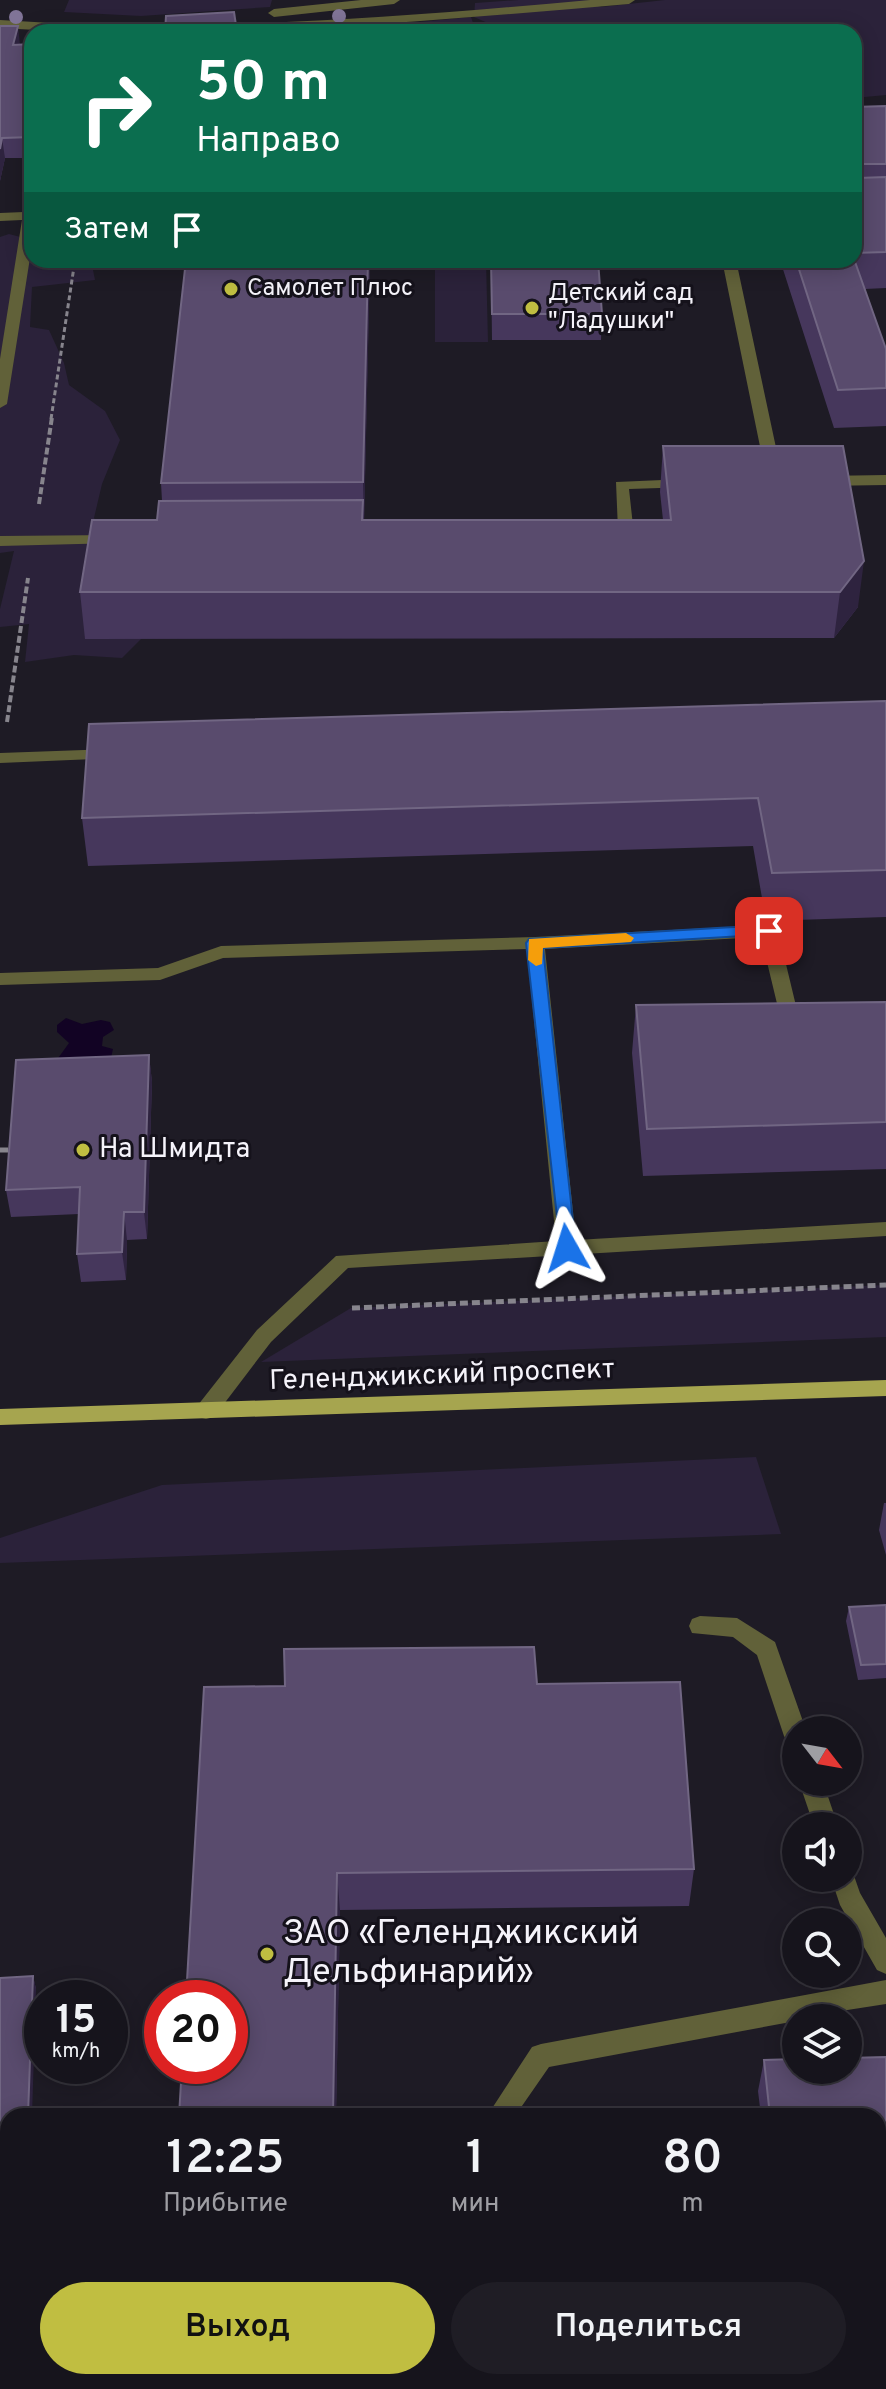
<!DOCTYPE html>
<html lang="ru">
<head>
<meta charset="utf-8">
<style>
	:root { --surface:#16141c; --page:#1f1d25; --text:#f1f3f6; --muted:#9e9ea3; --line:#35333b; --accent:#c0be41 }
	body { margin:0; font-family:Overpass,sans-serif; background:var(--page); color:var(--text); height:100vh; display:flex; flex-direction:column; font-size:30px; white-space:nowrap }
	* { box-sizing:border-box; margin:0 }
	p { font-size:26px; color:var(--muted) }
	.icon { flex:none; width:44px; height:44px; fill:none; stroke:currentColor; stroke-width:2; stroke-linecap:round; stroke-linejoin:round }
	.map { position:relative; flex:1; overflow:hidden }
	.side { position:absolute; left:0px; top:2108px; width:886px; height:282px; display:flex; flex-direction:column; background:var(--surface); border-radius:24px 24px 0 0; box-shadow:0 4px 20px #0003,0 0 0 2px var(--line) }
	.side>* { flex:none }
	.guide { position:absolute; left:24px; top:24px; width:838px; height:244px; border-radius:24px; box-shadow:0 4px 20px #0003,0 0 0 2px var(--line); background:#0b6e4f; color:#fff; overflow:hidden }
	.needle { width:52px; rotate:121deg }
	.controls { position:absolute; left:782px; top:1716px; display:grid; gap:16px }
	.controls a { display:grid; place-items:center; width:80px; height:80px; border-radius:50%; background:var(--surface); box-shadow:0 4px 20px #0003,0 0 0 2px var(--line); font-size:40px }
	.speed { position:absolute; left:24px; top:1980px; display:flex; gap:16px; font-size:40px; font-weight:700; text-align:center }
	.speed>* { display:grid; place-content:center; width:104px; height:104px; border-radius:50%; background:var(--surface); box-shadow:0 4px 20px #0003,0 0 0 2px var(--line); line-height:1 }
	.speed small { font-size:20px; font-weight:400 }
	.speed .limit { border:12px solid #d22; background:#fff; color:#111 }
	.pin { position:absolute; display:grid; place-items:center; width:68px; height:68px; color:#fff; margin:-34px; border-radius:16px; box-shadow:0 4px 12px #0006 }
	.me { position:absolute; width:88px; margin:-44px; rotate:354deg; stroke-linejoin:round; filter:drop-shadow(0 0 6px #0008) }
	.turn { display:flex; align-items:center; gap:28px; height:168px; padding:0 40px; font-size:36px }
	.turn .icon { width:104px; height:104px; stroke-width:2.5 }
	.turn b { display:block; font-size:56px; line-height:68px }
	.then { display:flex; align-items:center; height:76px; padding:0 40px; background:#0003; gap:16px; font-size:30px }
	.eta { display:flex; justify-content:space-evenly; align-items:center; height:136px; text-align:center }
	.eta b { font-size:48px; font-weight:600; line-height:56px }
	.action { display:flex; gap:16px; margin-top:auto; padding:16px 40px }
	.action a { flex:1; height:92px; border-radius:48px; background:var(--accent); color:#111; font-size:32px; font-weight:600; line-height:92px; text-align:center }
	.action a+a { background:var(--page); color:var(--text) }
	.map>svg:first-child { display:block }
</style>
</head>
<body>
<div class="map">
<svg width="886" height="2389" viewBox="0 0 886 2389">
	<rect width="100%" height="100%" fill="#1e1b25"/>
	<path fill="#2b223a" d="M69 0H272L270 7 141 16 64 12Z
		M519 0H601L595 5 601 7 665 0H886V95L854 98V32H509L525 26 497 27 474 17 475 3Z
		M471 17 476 32H412L409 23Z
		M9 234 32 240V260H91L95 280 32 287 30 327 49 330 64 363 69 385 105 411 120 440 102 484 94 518 113 544 147 633 122 658 74 655 25 662 29 624 0 627V609L14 551 0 553V237Z
		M435 260H486L488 342H435Z
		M886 1285V1337L261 1362 351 1308Z
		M756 1457 781 1534 0 1563V1538L162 1485Z"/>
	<path fill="#120324" d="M66 1018 82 1024 101 1020 110 1022 114 1030 103 1037 102 1046 113 1049 111 1058 56 1061 69 1043 57 1032V1025Z"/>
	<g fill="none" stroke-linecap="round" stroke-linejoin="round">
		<path stroke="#87858d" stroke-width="3" stroke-dasharray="5 3" stroke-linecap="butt" d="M51 419 75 260"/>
		<path stroke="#87858d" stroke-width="4" stroke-dasharray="7 3" stroke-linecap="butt" d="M39 504 52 417
			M7 722 28 578"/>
		<path stroke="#87858d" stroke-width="5" stroke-dasharray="8 4" stroke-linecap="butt" d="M0 1150H11
			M352 1308 886 1285"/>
		<path fill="#616139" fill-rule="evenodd" d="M722 260H736L781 471 778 474 773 476 765 471Z
			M886 475V485L822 486 814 481 822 476Z
			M686 479 691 481V487L629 489 634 535 626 540 608 538V532L618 530 616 482Z
			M113 535 121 540 118 543 0 546V536Z
			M112 749 118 750 120 754 118 758 0 763V753Z
			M769 925 778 931 797 1010 809 1011 811 1016 809 1021 789 1022 780 1016 761 937 545 949 576 1240 886 1222V1236L348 1268 271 1342 214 1417 206 1419 198 1417 195 1411 198 1405 257 1330 336 1256 556 1241 527 949 223 958 160 980 0 985V973L158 968 221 946 535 937Z
			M700 1616 737 1618 775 1642 806 1730H796V1746L788 1743 784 1736 757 1655 733 1637 692 1633 689 1626 692 1619Z
			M799 1782H823L838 1826H814Z
			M848 1869 852 1870 860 1893 886 1938V1974L877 1970 840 1905 831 1878H848Z
			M886 1980V2004L796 2018V2021L549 2067 515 2116H487L532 2047 541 2044Z"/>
		<path fill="#616139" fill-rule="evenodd" d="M361 0H400L394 4 274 17 268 13 274 9Z
			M590 0H635L629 4C420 22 210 41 0 28V20C196 33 394 18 590 0Z
			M32 198V245L7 404 0 408V359L22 220 0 221V213L24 212 25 202Z"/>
		<path fill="#a6a54f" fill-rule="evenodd" d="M886 1380V1396L0 1425V1409Z"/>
	</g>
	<g fill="#807497">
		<circle cx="339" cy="16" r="7"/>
		<circle cx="16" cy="17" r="7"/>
	</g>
	<path fill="#46375c" d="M0 26 20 44H32V158H5L0 181Z
		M886 106V288L865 289 886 349V426L834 428 780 260H854V107Z
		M370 260 364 520H663L660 492 663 446 858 607 834 638 85 639 80 592 157 520 162 501 161 483Z
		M491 260H598L602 314 601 340H492Z
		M886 701V917L766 921 753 846 88 866 82 818Z
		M886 1002V1169L643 1176 632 1053 636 1005Z
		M149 1055 152 1082 147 1239 127 1240 126 1280 81 1282 77 1254 79 1214 11 1217 6 1190Z
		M884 1503H886V1555L879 1530Z
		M886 1605V1678L858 1680 846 1621 849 1607Z
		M537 1684 694 1869 689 1906 340 1910 336 2116H179L285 1686Z
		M33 1976 36 1989 8 2116V2289L0 2290V1978Z
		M886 2057V2284H878V2116H761L758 2091 764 2060Z"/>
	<path fill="#2e233f" d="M18 26 20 45H13Z
		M2 138 5 158 0 181V149Z
		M368 260H370L364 529 363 482Z
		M864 561 858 607 834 638 840 592Z
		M149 1055 152 1082 147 1239 144 1212Z
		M124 1212 127 1240 126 1280 122 1252Z
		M337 1873 340 1910 336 2116H333Z
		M33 1976 36 1989 32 2116H28Z"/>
	<path fill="#594b6d" stroke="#716683" stroke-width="2" d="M234 12 237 32H165L166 16Z
		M0 26H18L13 45 32 44V137L2 138 0 149Z
		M886 106V164H858L855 175 858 178 886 177V252L854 253V107Z
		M854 259 886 349V388L838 390 796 260H854Z
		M186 260H368L363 482 161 483Z
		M491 260H598L602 314H492Z
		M663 446H843L864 561 840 592H80L92 520H157L159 501 363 500 362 520H671Z
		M886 701V870L772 873 758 798 82 818 89 724Z
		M886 1002V1122L647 1129 636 1005Z
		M149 1055 144 1212H124L122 1252 77 1254 80 1187 6 1190 16 1060Z
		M886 1605V1664L861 1665 849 1607Z
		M534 1647 537 1684 680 1682 694 1869 337 1873 333 2116H179L182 2066H230V1998H186L204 1687 285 1686 284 1649Z
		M33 1976 28 2116H8V2277L0 2278V1978Z
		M886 2057V2256H878V2116H770L764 2060 796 2059V2070H848V2058Z"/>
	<path fill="#1a73e8" stroke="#114b97" stroke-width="2" d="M769 925 775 927 777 931 775 934 543 948 576 1248 567 1255 561 1252 526 943 529 939Z"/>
	<path fill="#f59e0b" d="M626 933 634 938 631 942 543 948 542 964 536 966 528 960 529 939Z"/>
	<g fill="#c0be41" stroke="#15121b" stroke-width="3">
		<circle cx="231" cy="289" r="8"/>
		<circle cx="532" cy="308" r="8"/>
		<circle cx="83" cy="1150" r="8"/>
		<circle cx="267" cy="1954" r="8"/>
	</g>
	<g text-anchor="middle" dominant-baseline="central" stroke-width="6" stroke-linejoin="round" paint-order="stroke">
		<g font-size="24" fill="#f5f3fa" stroke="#15121b" text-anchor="start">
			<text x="247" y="289">Самолет Плюс</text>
			<text x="548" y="294">Детский сад<tspan x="548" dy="28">"Ладушки"</tspan></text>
		</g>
		<g font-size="28" fill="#f5f3fa" stroke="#15121b" text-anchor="start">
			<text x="99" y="1150">На Шмидта</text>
		</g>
		<g font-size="28" fill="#f5f3fa" stroke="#15121b">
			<text transform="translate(442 1376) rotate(-2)">Геленджикский проспект</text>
		</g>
		<g font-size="34" fill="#f5f3fa" stroke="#15121b" text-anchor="start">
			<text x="283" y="1934">ЗАО «Геленджикский<tspan x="283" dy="39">Дельфинарий»</tspan></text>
		</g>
	</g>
</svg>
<div class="controls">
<a><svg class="needle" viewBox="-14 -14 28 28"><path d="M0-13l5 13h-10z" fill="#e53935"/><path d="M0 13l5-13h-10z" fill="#9e9ea3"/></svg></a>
<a><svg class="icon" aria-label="sound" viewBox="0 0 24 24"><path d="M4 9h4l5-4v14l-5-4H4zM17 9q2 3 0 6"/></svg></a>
<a><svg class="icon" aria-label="search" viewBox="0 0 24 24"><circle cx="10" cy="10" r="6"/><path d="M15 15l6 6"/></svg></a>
<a><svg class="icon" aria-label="layers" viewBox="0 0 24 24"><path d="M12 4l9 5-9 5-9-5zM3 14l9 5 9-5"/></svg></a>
</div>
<div class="speed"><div>15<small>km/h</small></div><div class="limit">20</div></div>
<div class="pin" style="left:769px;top:931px;background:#d93025"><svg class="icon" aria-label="arrive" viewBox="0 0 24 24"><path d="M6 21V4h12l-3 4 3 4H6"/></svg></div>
<svg class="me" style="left:567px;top:1248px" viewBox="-20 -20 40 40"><path d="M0-17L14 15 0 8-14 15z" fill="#1a73e8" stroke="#fff" stroke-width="4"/></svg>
<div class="guide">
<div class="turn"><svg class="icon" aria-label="right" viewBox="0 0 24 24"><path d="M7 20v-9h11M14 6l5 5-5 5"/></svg><div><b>50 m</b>Направо</div></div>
<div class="then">Затем<svg class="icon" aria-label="arrive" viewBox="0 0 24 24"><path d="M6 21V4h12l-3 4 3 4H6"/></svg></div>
</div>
<section class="side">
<div class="eta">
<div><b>12:25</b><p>Прибытие</p></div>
<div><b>1</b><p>мин</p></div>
<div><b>80</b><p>m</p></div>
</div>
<div class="action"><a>Выход</a><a>Поделиться</a></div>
</section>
</div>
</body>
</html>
